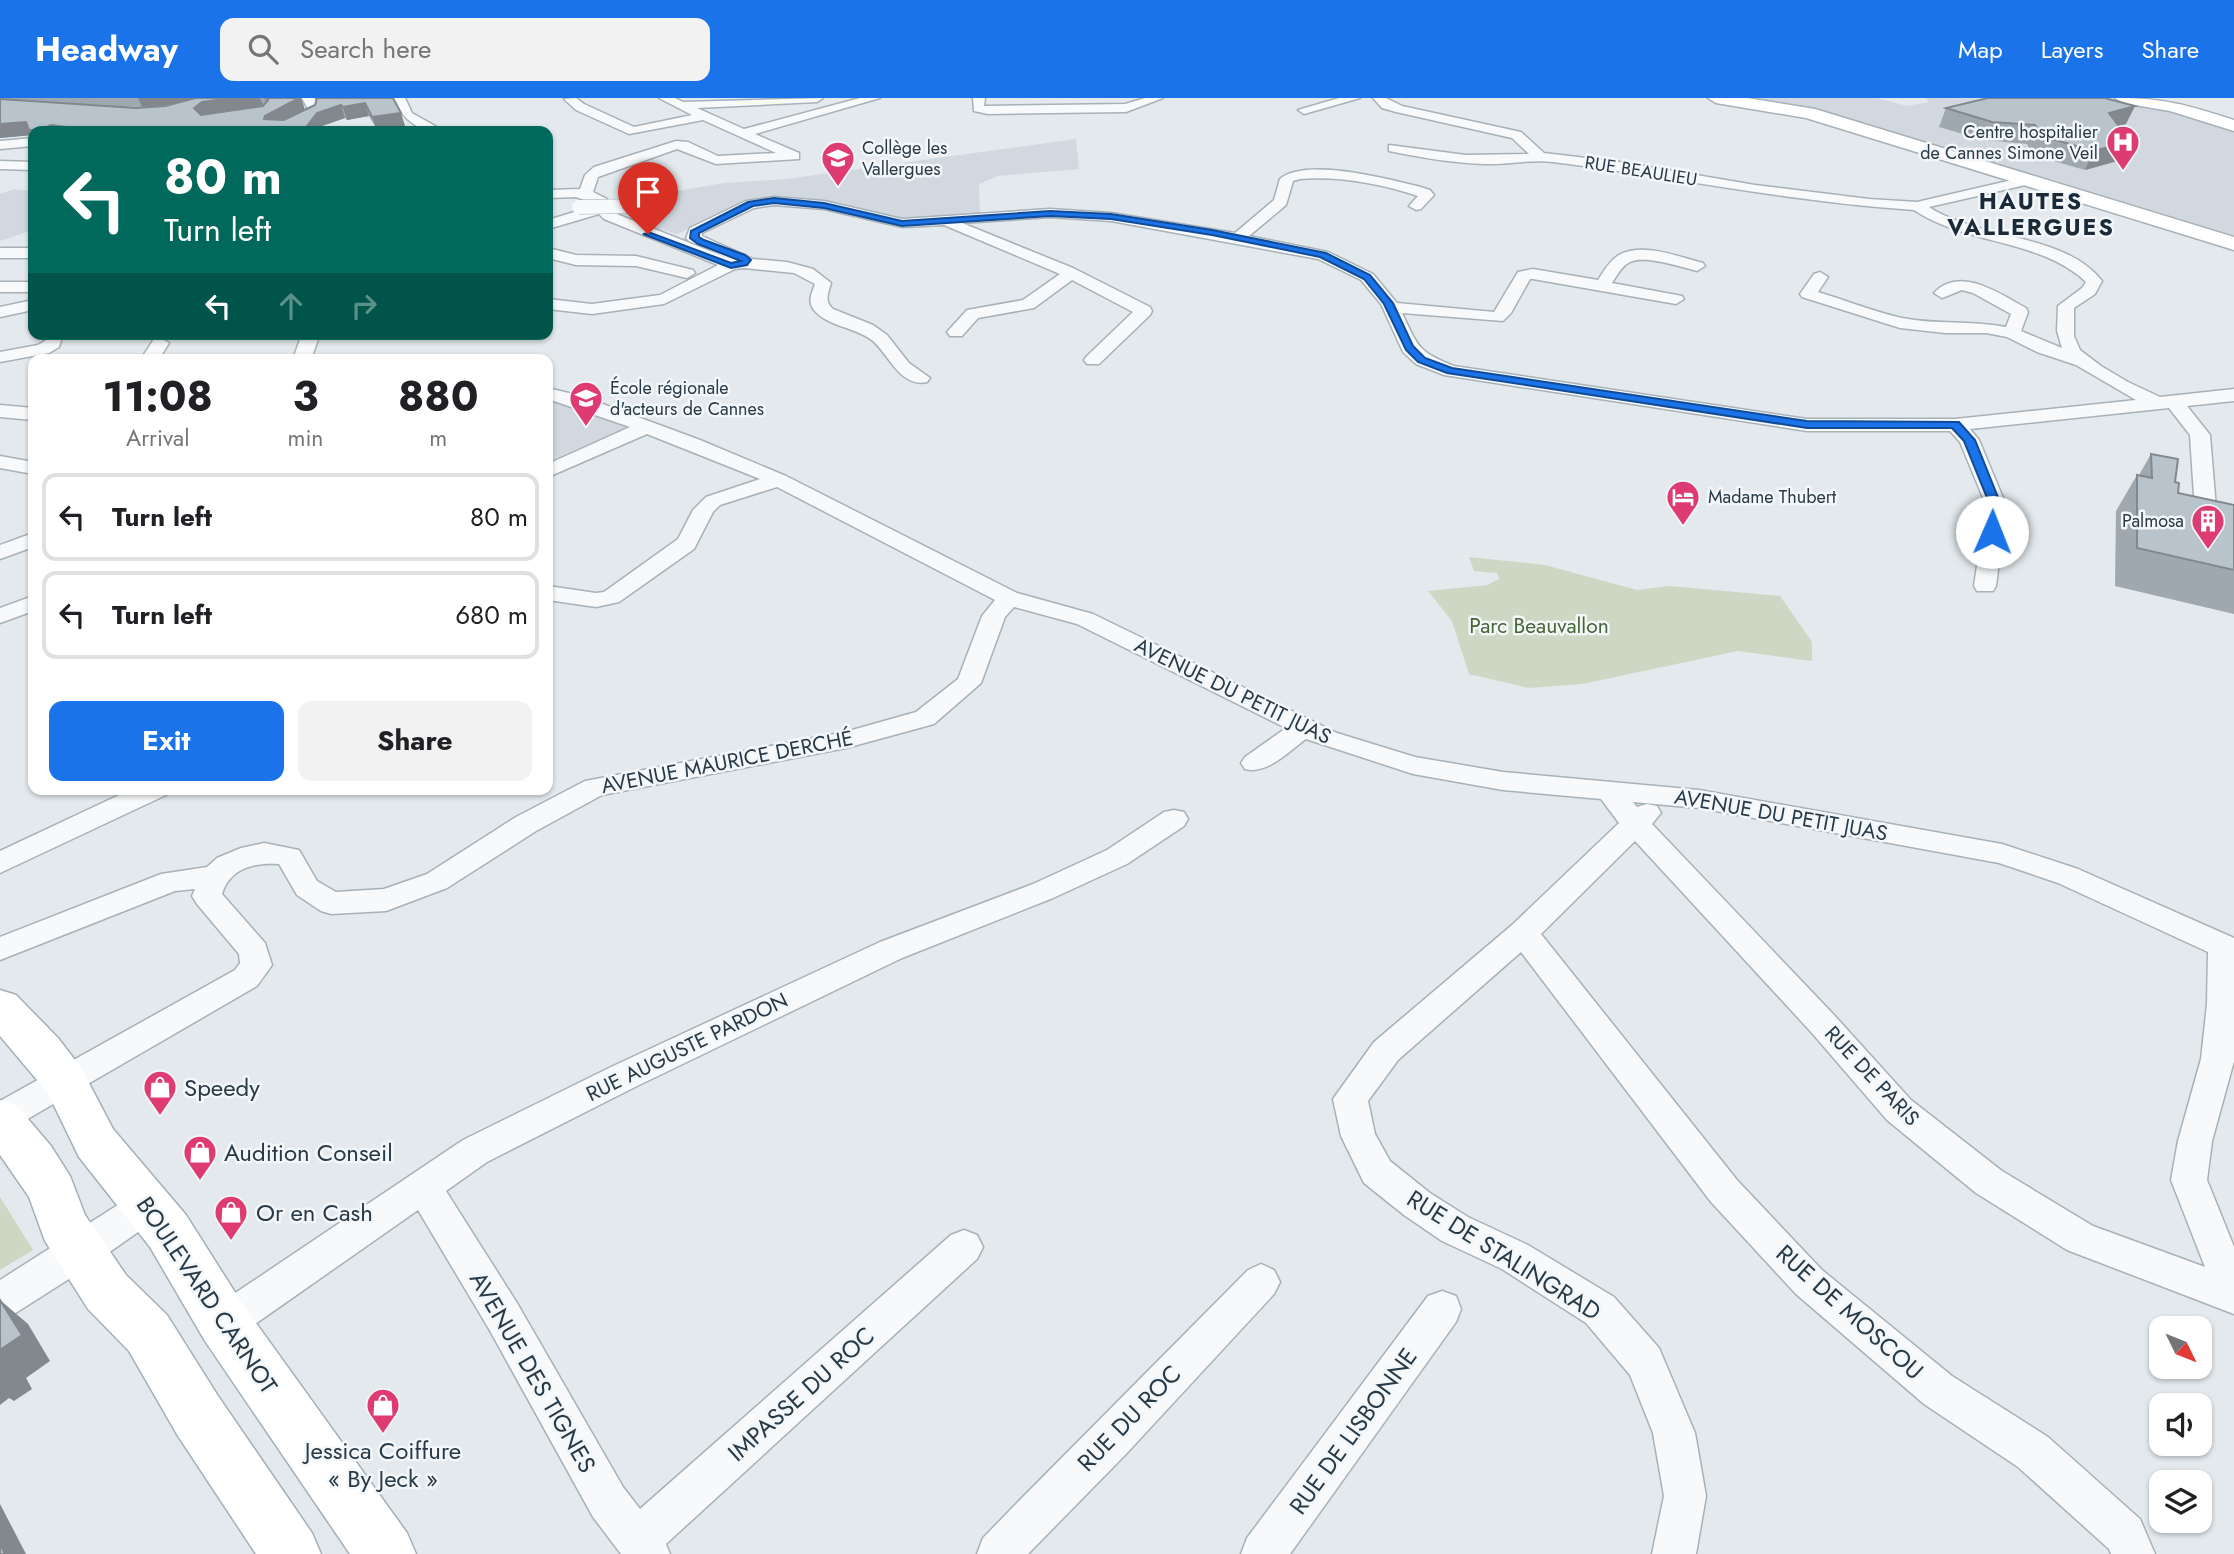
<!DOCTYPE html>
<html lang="en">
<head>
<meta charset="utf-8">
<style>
	:root { --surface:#fff; --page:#f2f2f2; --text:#202124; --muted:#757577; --line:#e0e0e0; --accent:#1a73e8 }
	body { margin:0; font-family:Jost,sans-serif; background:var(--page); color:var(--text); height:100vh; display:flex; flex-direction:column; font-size:26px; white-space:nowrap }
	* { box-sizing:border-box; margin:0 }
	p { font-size:23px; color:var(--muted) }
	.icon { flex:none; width:38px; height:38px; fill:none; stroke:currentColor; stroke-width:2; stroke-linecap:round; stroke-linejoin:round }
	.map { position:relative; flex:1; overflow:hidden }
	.details { position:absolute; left:28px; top:256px; width:525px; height:441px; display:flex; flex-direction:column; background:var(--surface); border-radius:14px; box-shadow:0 2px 5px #0004 }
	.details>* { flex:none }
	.banner { position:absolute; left:28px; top:28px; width:525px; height:214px; border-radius:14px; box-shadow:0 2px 5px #0004; background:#00695c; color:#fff; overflow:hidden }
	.needle { width:46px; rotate:133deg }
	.fabs { position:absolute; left:2149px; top:1218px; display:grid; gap:14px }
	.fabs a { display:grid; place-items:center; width:63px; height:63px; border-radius:14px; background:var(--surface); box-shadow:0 2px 5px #0004; font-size:35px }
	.pin { position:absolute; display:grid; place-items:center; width:60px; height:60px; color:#fff; margin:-72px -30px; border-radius:50% 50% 50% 0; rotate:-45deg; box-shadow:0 0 7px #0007 }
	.pin .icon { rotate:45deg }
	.me { position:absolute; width:77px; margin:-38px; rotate:1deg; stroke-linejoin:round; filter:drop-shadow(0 0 5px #0008) }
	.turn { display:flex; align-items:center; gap:24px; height:147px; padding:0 21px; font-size:32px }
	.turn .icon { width:91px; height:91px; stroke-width:2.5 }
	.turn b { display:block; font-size:49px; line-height:60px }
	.lanes { display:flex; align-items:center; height:66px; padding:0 21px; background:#0003; justify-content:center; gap:35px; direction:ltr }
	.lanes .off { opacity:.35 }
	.eta { display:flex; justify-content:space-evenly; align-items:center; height:119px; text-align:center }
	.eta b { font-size:42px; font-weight:700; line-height:49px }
	.primary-button { display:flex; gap:14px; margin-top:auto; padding:14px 21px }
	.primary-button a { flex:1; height:80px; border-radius:14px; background:var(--accent); color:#fff; font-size:28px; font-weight:700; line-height:80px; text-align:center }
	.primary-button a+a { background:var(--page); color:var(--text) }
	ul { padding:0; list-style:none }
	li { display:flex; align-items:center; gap:21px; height:88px; margin:0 14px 10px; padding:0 7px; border:4px solid var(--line); border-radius:14px }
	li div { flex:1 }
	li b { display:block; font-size:26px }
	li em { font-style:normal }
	header { display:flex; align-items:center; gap:42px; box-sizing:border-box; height:98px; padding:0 35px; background:var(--accent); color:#fff }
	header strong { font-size:33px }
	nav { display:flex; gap:38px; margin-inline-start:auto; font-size:24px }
	.search { width:490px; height:63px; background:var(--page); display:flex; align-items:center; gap:18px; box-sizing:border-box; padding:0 24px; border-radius:14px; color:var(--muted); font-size:26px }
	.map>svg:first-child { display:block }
</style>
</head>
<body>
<header>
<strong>Headway</strong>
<div class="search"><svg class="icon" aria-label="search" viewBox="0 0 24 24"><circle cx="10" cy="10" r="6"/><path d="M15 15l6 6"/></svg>Search here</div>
<nav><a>Map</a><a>Layers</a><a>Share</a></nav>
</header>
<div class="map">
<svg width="2234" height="1456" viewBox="0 0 2234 1456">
	<rect width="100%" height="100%" fill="#e3e9ed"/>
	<path fill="#d1d8df" d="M1747 0H1877L1907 8 1929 4 1925 0 2094 1 2150 7 2234 32V140L1812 10Z
		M1076 41 1079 71 998 78 979 86 980 116 909 122 881 119 837 106 788 99 755 102 677 136 653 129 625 112 658 96 724 85 786 81Z
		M14 91 33 93V132L0 143V96Z
		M548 300 625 326 623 335 548 367Z"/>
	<path fill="#ccd8c3" d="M1469 459 1545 467 1637 492 1670 488 1780 498 1812 544V563L1738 553 1582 586 1529 590 1469 576 1452 523 1428 493 1487 487 1499 481 1497 475 1474 473Z
		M0 1099 33 1152 0 1172Z"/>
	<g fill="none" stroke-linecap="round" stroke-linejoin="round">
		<defs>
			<path id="street" d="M302 0H314L321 9 319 18 288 33H271L309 13Z
				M393 0H405L412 15 444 33C418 34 404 23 393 0Z
				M576 0 584 6 634 29 692 17 659 0H675L683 4 823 0 817 4 697 10 744 31 860 0H880L755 36 799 55V61L716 66 677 51 598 79 593 94 607 101 608 110 614 115 730 161 689 143 686 140 690 130 746 103 774 99 824 103 902 121 1050 111 1111 115 1235 135 1274 102 1280 81C1305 59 1387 81 1417 88L1430 92 1434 97 1421 111 1416 112 1409 108 1418 98C1381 86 1339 78 1300 81L1293 83 1286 107 1249 138 1328 154 1373 176 1397 205 1494 214 1518 174 1533 171 1598 182C1603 174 1610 162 1619 157 1643 144 1679 159 1703 165L1705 168 1697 173C1681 169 1645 157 1630 164 1622 168 1617 177 1612 185L1682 198 1684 201 1676 206 1533 181H1530L1511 215 1503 223 1402 215C1418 249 1418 254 1454 268L1807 321H1955L2136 302 2076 267 2037 254 2007 239 1986 235H1945L1900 230 1802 199 1800 196 1814 176 1820 174 1828 179 1818 194C1845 202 1874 214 1902 220 1936 227 1972 222 2006 229L2011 216 1973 195 1962 192 1942 200 1934 195C1960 167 2000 196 2026 210L2028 214 2021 233 2062 250 2057 233 2058 208 2082 190 2086 184C2041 141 1966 147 1914 112 1792 104 1674 79 1553 64 1530 61 1507 67 1484 66 1454 65 1424 60 1394 54L1389 53V47L1466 57 1529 56 1512 40 1396 14 1382 10 1373 0H1386L1402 8 1521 34 1544 55 1620 64 1755 87 1869 101 1917 104 2025 79 2030 80V86L1929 109C1979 142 2065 135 2102 183L2095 196 2074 210V238L2080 252 2101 268 2128 284 2160 299 2234 291V303L2187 308 2210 337 2216 410 2234 418V432L2199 417 2195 413 2190 337 2169 310 1970 331 1979 342 2006 407 1996 488 1993 493H1977L1974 488 1986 407 1960 344 1950 333H1807L1444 277 1416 266 1403 254 1381 206 1361 182 1318 161 1111 123 1050 119 962 125 1073 170 1150 209 1152 213 1150 217 1099 266H1087L1084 262 1087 258 1133 214 1072 182 1034 210 978 220 962 238H950L947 234 967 212 1023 202 1060 176 944 127 902 129 824 111 774 107 754 110 702 135V138L753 161 787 164 813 171 831 185C828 196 824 203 833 211L873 227 887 237 909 265 930 280 927 284C901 290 889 257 873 243 856 229 828 229 814 212 807 203 812 195 815 186L794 175 744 170 735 171 664 206 592 216 548 211V201L592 206 660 197 718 167 604 121 599 116 548 131V122L594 108 595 106 576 99 548 100V92L580 91 585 77 594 69 676 43 688 44 718 58 776 55 703 22 629 36 576 12 564 1Z
				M973 0H985L984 8H988L1125 6 1145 0H1163L1126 14 988 16 974 13Z
				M1339 0H1360L1304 16 1298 12Z
				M33 40V48L0 51V43Z
				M0 63 33 64V72L0 71Z
				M0 150H33V160H0Z
				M548 150 576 157 636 158 693 172 695 175 687 180 636 168 576 167 548 160Z
				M0 184H33V194H0Z
				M33 202V212L0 219V209Z
				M45 236H63L59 249 49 255 0 264V254L38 247 45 243Z
				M302 236H320L311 261H293Z
				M160 240 169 245 159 261H141L154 241Z
				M548 290 581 298 700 342 786 378 1017 495 1093 516 1337 635 1415 659 1503 674 1699 692 2002 746 2078 771 2234 840V963L2212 1043 2207 1082 2234 1149V1216L2067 1152 1976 1095 1887 1022 1812 935 1635 743 1541 836 1737 1082 1822 1172 1952 1278 2048 1339 2140 1421 2155 1456H2111L2109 1451 2018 1369 1924 1306 1796 1196 1711 1104 1521 854 1398 962 1368 1003 1375 1036 1390 1063 1430 1095 1468 1119 1528 1147 1614 1199 1659 1250 1695 1335 1706 1398 1696 1456H1652L1664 1398 1653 1335 1630 1277 1586 1225 1502 1171 1442 1143 1404 1117 1364 1085 1341 1038 1333 1001 1374 944 1512 827 1619 725 1601 701 1503 692 1413 676 1306 641C1289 653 1267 677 1245 671L1241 665 1245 659 1286 630 1077 526 1014 509 1005 519 981 585 934 626 846 650 602 697 536 733 447 790 386 813 331 816 321 813 297 797 279 766C255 764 230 770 222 796L265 845 272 867 257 888 12 1030 0 1034V1003L235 872 240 865 239 856 197 806 192 798 195 791 175 793 0 862V839L161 776 207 769 217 760 241 750 264 745 299 752 317 783 336 794 384 791 427 776 516 719 585 683 845 634 916 614 958 581 982 518 995 502 777 389 720 407 713 414 694 451 619 504 596 509 548 502V488L596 495 604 494 678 441 693 412 706 399 760 381 647 336 548 379V366L630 329 548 301ZM1633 704 1699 710 1999 765 2058 785 2208 854 2207 906 2201 961 2178 1043 2171 1082 2205 1169 2093 1128 2002 1073 1911 1002 1834 917 1652 726 1661 715 1657 708 1647 706 1637 709Z
				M0 307 33 310V322L0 319Z
				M0 358 33 364V376L0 370Z
				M33 435V449L0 461V447Z
				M33 498V513L0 525V510Z
				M132 691H169L166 697 0 775V753Z
				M1174 712 1184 714 1188 721 1184 728 1127 766 1053 800 902 860 635 989 487 1064 446 1093 517 1205 623 1389 640 1411 951 1137 964 1132 977 1137 983 1149 977 1161 666 1446 670 1456H621L593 1419 489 1231 418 1112 238 1238 224 1243 210 1238 205 1225 210 1212 463 1042 611 969 880 844 1033 786 1107 752 1164 714Z
				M148 1091 161 1096 166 1107 161 1118 94 1165 14 1216 0 1221V1182L135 1096Z
				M1261 1166 1274 1172 1280 1184 1274 1196 1126 1356 1028 1456H977L983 1440 1015 1407 1248 1172Z
				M1442 1193 1456 1198 1461 1211 1456 1224 1290 1456H1241L1247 1440 1428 1198Z"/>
			<path id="secondary" d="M1708 0H1747L1815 11 2234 139V152L1806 20 1716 5Z
				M2115 0C2164 0 2188 7 2234 22V33L2170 13 2123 5Z"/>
			<path id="primary" d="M0 892 16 897 58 940 81 970 113 1031 186 1117 243 1207 407 1435 416 1456H350L205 1243 150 1149 79 1059 48 995 0 938Z
				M0 1002 17 1008 51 1048 70 1078 85 1117 126 1177 167 1217 218 1298 312 1435 321 1456H256L178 1338 129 1253 88 1211 45 1143 29 1099 0 1057Z"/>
		</defs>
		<use href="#street" stroke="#a7b1b8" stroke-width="3"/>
		<use href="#secondary" stroke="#a7b1b8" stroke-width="3"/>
		<use href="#primary" stroke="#a1b0ba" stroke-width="3"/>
		<use href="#street" fill="#f7f9fa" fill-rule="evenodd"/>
		<use href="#secondary" fill="#fff" fill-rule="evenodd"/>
		<use href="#primary" fill="#fff" fill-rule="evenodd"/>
		<defs>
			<path id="street-bridge" d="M579 109 638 108"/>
		</defs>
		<use href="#street-bridge" stroke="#a7b1b8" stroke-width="15" stroke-linecap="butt"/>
		<use href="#street-bridge" stroke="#f7f9fa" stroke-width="14"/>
	</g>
	<path fill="#9fa8af" d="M0 0H301L305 12 315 7 316 0H393L405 28 377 32 369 18 347 22 345 20 322 28 318 33H33V40L32 37 0 40V1L141 9 0 1Z
		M1946 10 2126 26 2119 28 2121 62 2085 72 2033 57 2027 46 1984 42 1939 29Z
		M2151 356 2175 384 2178 395 2234 407V516L2115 488 2116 413 2137 377H2139Z"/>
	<path fill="#82888e" d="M138 0H207L170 7 142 9Z
		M231 0H260L264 8 200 23 194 10 202 4Z
		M299 0H301L305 12 270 31 264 21 265 18Z
		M365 5 369 18 347 22 343 9Z
		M341 7 345 20 322 28 318 33H308L307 28 317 15Z
		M2135 8 2126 26 2100 33 2109 15Z
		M401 15 405 28 377 32 372 19Z
		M26 24 32 37 0 40V26Z
		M51 27 54 33H41L40 32Z
		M2130 43 2121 62 2085 72 2094 53Z
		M0 1202 28 1226 50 1263 26 1280 32 1291 14 1303 9 1300 0 1307Z
		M0 1406 26 1456H5L0 1446Z"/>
	<path fill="#b9c3cb" stroke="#82888e" stroke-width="2" d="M196 0H231L202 4 194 10 201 17 263 8 268 2 265 0H299L265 18 264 21 284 22 315 7 317 0H393L401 15 372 19 365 5 343 9 341 7 317 15 307 28 308 33 91 32 51 27 40 32H29L26 24 0 26V1L136 10 165 8Z
		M1988 0H2105L2135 8 2109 15 2130 43 2094 53 2041 38 2035 27 1992 24 1946 10Z
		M2151 356 2178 361 2175 384 2179 385 2178 395 2234 407V472L2137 450V377L2152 380Z
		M0 1202 22 1237 0 1252Z
		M0 1446 5 1456H0Z"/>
	<path fill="#1a73e8" stroke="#114b97" stroke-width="2" d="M774 100 824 105 902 123 1050 113 1111 116 1212 132 1326 155 1370 177 1393 205 1413 248 1425 260 1452 270 1807 323 1959 324 1975 342 2001 407 1998 434 1992 437 1986 434 1990 407 1964 343 1952 330H1807L1447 275 1418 264 1406 252 1384 206 1364 181 1320 159 1212 137 1111 121 1050 118 902 128 824 110 774 105 753 108 699 135V139L704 142 745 157 751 162 747 167 731 170 643 136 651 135 731 165 741 163 698 146 690 140 691 133 748 104Z"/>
	<defs>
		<symbol id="hospital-pin" viewBox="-11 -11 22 30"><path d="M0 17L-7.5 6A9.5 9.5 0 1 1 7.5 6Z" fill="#de3b73" stroke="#f3f7f9"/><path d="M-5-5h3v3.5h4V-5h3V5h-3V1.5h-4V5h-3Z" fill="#fff"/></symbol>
		<symbol id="school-pin" viewBox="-11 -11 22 30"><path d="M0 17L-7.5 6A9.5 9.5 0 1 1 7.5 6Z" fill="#de3b73" stroke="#f3f7f9"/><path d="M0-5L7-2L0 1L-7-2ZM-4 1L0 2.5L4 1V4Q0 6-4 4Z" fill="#fff"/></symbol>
		<symbol id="university-pin" viewBox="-11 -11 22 30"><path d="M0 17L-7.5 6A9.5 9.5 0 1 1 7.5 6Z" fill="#de3b73" stroke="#f3f7f9"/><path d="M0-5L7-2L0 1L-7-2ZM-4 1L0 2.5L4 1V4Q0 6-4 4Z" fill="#fff"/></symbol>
		<symbol id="hotel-pin" viewBox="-11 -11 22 30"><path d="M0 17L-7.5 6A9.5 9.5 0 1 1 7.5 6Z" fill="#de3b73" stroke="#f3f7f9"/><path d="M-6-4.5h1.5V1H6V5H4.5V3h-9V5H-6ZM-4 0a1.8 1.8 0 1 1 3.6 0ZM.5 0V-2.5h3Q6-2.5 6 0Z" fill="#fff"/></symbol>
		<symbol id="building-pin" viewBox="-11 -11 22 30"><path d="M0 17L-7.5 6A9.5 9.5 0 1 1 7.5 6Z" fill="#de3b73" stroke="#f3f7f9"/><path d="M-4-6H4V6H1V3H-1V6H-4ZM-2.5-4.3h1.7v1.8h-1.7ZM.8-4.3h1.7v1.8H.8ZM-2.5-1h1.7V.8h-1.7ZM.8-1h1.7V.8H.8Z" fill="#fff"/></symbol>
		<symbol id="shop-pin" viewBox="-11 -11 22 30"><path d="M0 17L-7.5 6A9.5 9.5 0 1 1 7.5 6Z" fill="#de3b73" stroke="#f3f7f9"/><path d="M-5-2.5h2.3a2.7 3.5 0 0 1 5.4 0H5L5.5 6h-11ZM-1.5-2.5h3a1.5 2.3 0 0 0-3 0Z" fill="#fff"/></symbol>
	</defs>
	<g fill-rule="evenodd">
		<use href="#hospital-pin" x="2104" y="25" width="38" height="52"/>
		<use href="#school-pin" x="819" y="41" width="38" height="52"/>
		<use href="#university-pin" x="567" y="281" width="38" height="52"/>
		<use href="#hotel-pin" x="1664" y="380" width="38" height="52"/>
		<use href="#building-pin" x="2189" y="404" width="38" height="52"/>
		<use href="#shop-pin" x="141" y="970" width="38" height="52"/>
		<use href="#shop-pin" x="181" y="1035" width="38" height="52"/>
		<use href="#shop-pin" x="212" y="1095" width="38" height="52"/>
		<use href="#shop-pin" x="364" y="1288" width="38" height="52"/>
	</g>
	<g text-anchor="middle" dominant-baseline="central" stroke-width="5" stroke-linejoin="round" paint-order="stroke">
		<g font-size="18" fill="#283a47" stroke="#f3f7f9" text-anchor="start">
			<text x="2098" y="34" text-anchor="end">Centre hospitalier<tspan x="2098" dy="21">de Cannes Simone Veil</tspan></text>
			<text x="862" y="50">Collège les<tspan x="862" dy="21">Vallergues</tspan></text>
			<text x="610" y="290">École régionale<tspan x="610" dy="21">d'acteurs de Cannes</tspan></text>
			<text x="1708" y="399">Madame Thubert</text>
			<text x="2184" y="423" text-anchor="end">Palmosa</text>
		</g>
		<g font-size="18" fill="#283a47" stroke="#f3f7f9">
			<text transform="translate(1641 73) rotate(9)">RUE BEAULIEU</text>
		</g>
		<g font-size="21" fill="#466534" stroke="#f3f7f9">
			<text x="1539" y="528">Parc Beauvallon</text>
		</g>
		<g font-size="21" fill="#283a47" stroke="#f3f7f9">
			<text transform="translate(1233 593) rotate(26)">AVENUE DU PETIT JUAS</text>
			<text transform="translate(727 664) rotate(-11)">AVENUE MAURICE DERCHÉ</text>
			<text transform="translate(1781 717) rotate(10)">AVENUE DU PETIT JUAS</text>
			<text transform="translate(687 949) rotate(-26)">RUE AUGUSTE PARDON</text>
			<text transform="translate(1872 978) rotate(47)">RUE DE PARIS</text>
		</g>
		<g font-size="23" font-weight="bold" letter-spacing="2" fill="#1a2a38" stroke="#f3f7f9">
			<text x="2031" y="103">HAUTES<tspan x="2031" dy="26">VALLERGUES</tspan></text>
		</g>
		<g font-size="24" fill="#283a47" stroke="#f3f7f9" text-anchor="start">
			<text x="184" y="989">Speedy</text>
			<text x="224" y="1054">Audition Conseil</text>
			<text x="256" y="1114">Or en Cash</text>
			<text x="383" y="1352" text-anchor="middle">Jessica Coiffure<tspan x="383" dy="28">« By Jeck »</tspan></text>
		</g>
		<g font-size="24" fill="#283a47" stroke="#f3f7f9">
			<text transform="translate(1504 1157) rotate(32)">RUE DE STALINGRAD</text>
			<text transform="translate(207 1197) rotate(56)">BOULEVARD CARNOT</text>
			<text transform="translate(1850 1214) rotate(42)">RUE DE MOSCOU</text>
			<text transform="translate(533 1274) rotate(60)">AVENUE DES TIGNES</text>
			<text transform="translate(801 1296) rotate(-42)">IMPASSE DU ROC</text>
			<text transform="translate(1129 1320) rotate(-46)">RUE DU ROC</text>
			<text transform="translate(1353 1333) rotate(-54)">RUE DE LISBONNE</text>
		</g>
	</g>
</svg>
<div class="fabs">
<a><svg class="needle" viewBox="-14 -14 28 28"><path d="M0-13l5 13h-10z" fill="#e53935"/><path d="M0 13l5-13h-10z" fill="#757577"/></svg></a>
<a><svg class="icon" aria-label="sound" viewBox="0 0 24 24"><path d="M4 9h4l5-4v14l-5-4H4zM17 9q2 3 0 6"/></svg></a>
<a><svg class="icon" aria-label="layers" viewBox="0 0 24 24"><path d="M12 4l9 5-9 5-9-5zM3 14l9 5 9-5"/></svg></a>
</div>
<div class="pin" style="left:648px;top:136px;background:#d93025"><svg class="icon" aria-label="arrive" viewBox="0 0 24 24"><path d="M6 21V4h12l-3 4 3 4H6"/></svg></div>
<svg class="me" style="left:1992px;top:434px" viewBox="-20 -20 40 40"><circle r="19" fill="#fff"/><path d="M0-13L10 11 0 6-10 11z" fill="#1a73e8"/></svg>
<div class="banner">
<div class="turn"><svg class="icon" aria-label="left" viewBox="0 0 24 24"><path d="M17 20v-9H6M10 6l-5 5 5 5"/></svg><div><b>80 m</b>Turn left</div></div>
<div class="lanes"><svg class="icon" aria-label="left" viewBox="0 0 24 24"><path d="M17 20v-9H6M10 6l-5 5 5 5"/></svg><svg class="icon off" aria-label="ahead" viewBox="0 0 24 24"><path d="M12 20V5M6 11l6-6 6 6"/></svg><svg class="icon off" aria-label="right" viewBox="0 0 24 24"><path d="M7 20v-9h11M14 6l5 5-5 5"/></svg></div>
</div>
<section class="details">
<div class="eta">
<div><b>11:08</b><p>Arrival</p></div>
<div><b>3</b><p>min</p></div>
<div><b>880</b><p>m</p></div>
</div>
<ul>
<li><svg class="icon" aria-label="left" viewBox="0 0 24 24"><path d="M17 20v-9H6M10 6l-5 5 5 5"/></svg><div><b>Turn left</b></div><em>80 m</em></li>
<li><svg class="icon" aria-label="left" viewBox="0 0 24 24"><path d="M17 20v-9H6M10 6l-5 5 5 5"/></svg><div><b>Turn left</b></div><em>680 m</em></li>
</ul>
<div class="primary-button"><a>Exit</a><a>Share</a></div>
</section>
</div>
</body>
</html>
